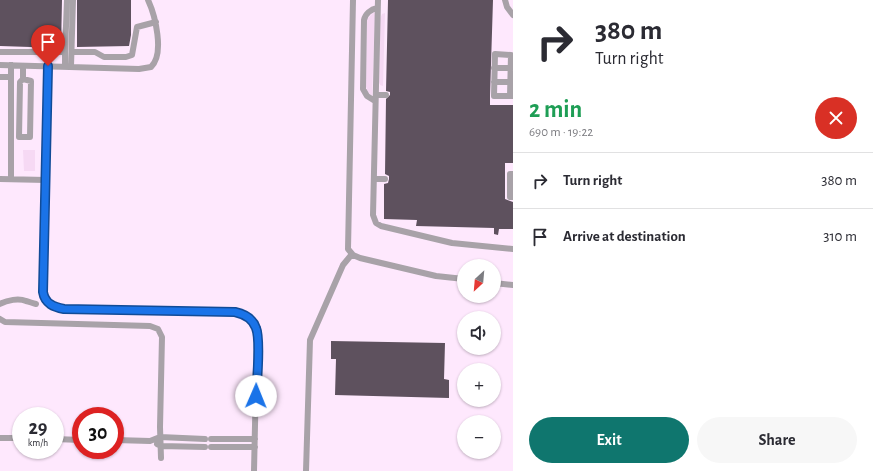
<!DOCTYPE html>
<html lang="en">
<head>
<meta charset="utf-8">
<style>
	:root { --surface:#fff; --page:#f7f7f7; --text:#2b2b33; --muted:#7c7c81; --line:#e1e1e2; --accent:#0f766e }
	body { margin:0; font-family:"Alegreya Sans",sans-serif; background:var(--page); color:var(--text); height:100vh; display:flex; flex-direction:column; font-size:15px; white-space:nowrap }
	* { box-sizing:border-box; margin:0 }
	p { font-size:13px; color:var(--muted) }
	.icon { flex:none; width:22px; height:22px; fill:none; stroke:currentColor; stroke-width:2; stroke-linecap:round; stroke-linejoin:round }
	.map { position:relative; flex:1; overflow:hidden }
	.drawer { display:flex; flex-direction:column; background:var(--surface); width:360px }
	.drawer>* { flex:none }
	.hud { background:#fff; color:var(--text); overflow:hidden }
	.needle { width:26px; rotate:206deg }
	.controls { position:absolute; left:457px; top:259px; display:grid; gap:8px }
	.controls a { display:grid; place-items:center; width:44px; height:44px; border-radius:50%; background:var(--surface); box-shadow:0 1px 3px #0004; font-size:20px }
	.speed { position:absolute; left:12px; top:407px; display:flex; gap:8px; font-size:20px; font-weight:700; text-align:center }
	.speed>* { display:grid; place-content:center; width:52px; height:52px; border-radius:50%; background:var(--surface); box-shadow:0 1px 3px #0004; line-height:1 }
	.speed small { font-size:10px; font-weight:400 }
	.speed .limit { border:6px solid #d22; background:#fff; color:#111 }
	.pin { position:absolute; display:grid; place-items:center; width:34px; height:34px; color:#fff; margin:-41px -17px; border-radius:50% 50% 50% 0; rotate:-45deg; box-shadow:0 0 4px #0007 }
	.pin .icon { rotate:45deg }
	.me { position:absolute; width:44px; margin:-22px; rotate:1deg; stroke-linejoin:round; filter:drop-shadow(0 0 3px #0008) }
	.turn { display:flex; align-items:center; gap:14px; height:84px; padding:0 16px; font-size:18px }
	.turn .icon { width:52px; height:52px; stroke-width:2.5 }
	.turn b { display:block; font-size:28px; line-height:34px }
	.round { display:grid; place-items:center; flex:none; width:42px; height:42px; border-radius:21px; background:var(--page) }
	.headline { display:flex; align-items:center; justify-content:space-between; height:68px; padding:0 16px }
	h1 { font-size:24px; font-weight:600; line-height:30px; color:#1e9e55 }
	.action { display:flex; gap:8px; margin-top:auto; padding:8px 16px }
	.action a { flex:1; height:46px; border-radius:24px; background:var(--accent); color:#fff; font-size:16px; font-weight:600; line-height:46px; text-align:center }
	.action a+a { background:var(--page); color:var(--text) }
	ul { padding:0; list-style:none }
	li { display:flex; align-items:center; gap:12px; height:56px; padding:0 16px; border-top:1px solid var(--line) }
	li div { flex:1 }
	li b { display:block; font-size:15px }
	li em { font-style:normal }
	main { display:flex; flex:1; min-height:0 }
	.map>svg:first-child { display:block }
</style>
</head>
<body>
<main>
<div class="map">
<svg width="513" height="471" viewBox="0 0 513 471">
	<rect width="100%" height="100%" fill="#fdf7fd"/>
	<path fill="#fee8fd" fill-rule="evenodd" d="M0 0H513V471H0ZM464 266H494V296H464ZM464 318H494V348H464ZM464 370H494V400H464ZM21 416H55V450H21ZM81 416H115V450H81ZM464 422H494V452H464Z"/>
	<path fill="#f6d9f4" d="M374 12 375 13 372 96 368 92 366 87 367 19Z
		M385 13 383 86 380 85 379 82 380 19 382 14Z
		M23 150H35V171H24Z"/>
	<path fill="#5e515e" d="M0 0H62L61 48 0 46Z
		M77 0H131V35L129 46 77 47Z
		M388 0H493L490 96V105H513V163H505V199L513 202V229H499L498 235 494 234V228L416 226 417 220 384 219V184L388 183 389 179V176L385 174 386 99 390 95V92L386 91Z
		M331 341 445 343 444 379 449 380V398L335 395 336 359H331Z"/>
	<g fill="none" stroke-linecap="round" stroke-linejoin="round">
		<path stroke="#a8a2a8" stroke-width="6" d="M353 0 348 249 353 255 360 258 436 276 464 279
			M378 0 373 215 376 223 381 226 452 243 513 249
			M505 0 507 7 513 15
			M0 52H65V66
			M65 52 67 0
			M72 52H95L104 57H126L132 55 137 27 156 22
			M0 65 139 69 151 67C165 54 155 15 148 0
			M48 66 44 297 53 306 64 309 235 313C247 314 256 322 257 334L254 471
			M71 66 73 0
			M494 68H511
			M0 77H11
			M23 79 31 81 30 137H19L20 82 23 79V66
			M494 82H510
			M376 95H386
			M510 96 511 55 495 54 494 96H513
			M375 101 367 96 363 89 364 20C365 14 371 9 377 8
			M513 174H510V197H513
			M0 179 46 180
			M11 179V65
			M374 179H385
			M494 283 513 285
			M0 304C7 300 19 298 26 301 30 302 32 303 36 304
			M0 319 5 322 150 326 158 329 162 337 160 427 161 458
			M0 438H21
			M55 439 81 440
			M211 439H255
			M115 440 150 441 160 437 205 439
			M157 444 161 446 205 447
			M211 447H255
			M306 471 310 340 343 265 352 254"/>
	</g>
	<g fill="none" stroke-linecap="round" stroke-linejoin="round">
		<defs>
			<path id="route" d="M48 66 43 292C45 304 54 307 64 309L235 312C244 314 253 319 256 328 261 340 257 381 256 396"/>
		</defs>
		<use href="#route" stroke="#114b97" stroke-width="10"/>
		<use href="#route" stroke="#1a73e8" stroke-width="7"/>
	</g>
</svg>
<div class="controls">
<a><svg class="needle" viewBox="-14 -14 28 28"><path d="M0-13l5 13h-10z" fill="#e53935"/><path d="M0 13l5-13h-10z" fill="#7c7c81"/></svg></a>
<a><svg class="icon" aria-label="sound" viewBox="0 0 24 24"><path d="M4 9h4l5-4v14l-5-4H4zM17 9q2 3 0 6"/></svg></a>
<a>+</a>
<a>−</a>
</div>
<div class="speed"><div>29<small>km/h</small></div><div class="limit">30</div></div>
<div class="pin" style="left:48px;top:66px;background:#d93025"><svg class="icon" aria-label="arrive" viewBox="0 0 24 24"><path d="M6 21V4h12l-3 4 3 4H6"/></svg></div>
<svg class="me" style="left:256px;top:396px" viewBox="-20 -20 40 40"><circle r="19" fill="#fff"/><path d="M0-13L10 11 0 6-10 11z" fill="#1a73e8"/></svg>
</div>
<section class="drawer">
<div class="hud">
<div class="turn"><svg class="icon" aria-label="right" viewBox="0 0 24 24"><path d="M7 20v-9h11M14 6l5 5-5 5"/></svg><div><b>380 m</b>Turn right</div></div>
</div>
<div class="headline"><div><h1>2 min</h1><p>690 m · 19:22</p></div><a class="round" style="background:#d93025;color:#fff"><svg class="icon" aria-label="close" viewBox="0 0 24 24"><path d="M6 6l12 12M18 6L6 18"/></svg></a></div>
<ul>
<li><svg class="icon" aria-label="right" viewBox="0 0 24 24"><path d="M7 20v-9h11M14 6l5 5-5 5"/></svg><div><b>Turn right</b></div><em>380 m</em></li>
<li><svg class="icon" aria-label="arrive" viewBox="0 0 24 24"><path d="M6 21V4h12l-3 4 3 4H6"/></svg><div><b>Arrive at destination</b></div><em>310 m</em></li>
</ul>
<div class="action"><a>Exit</a><a>Share</a></div>
</section>
</main>
</body>
</html>
